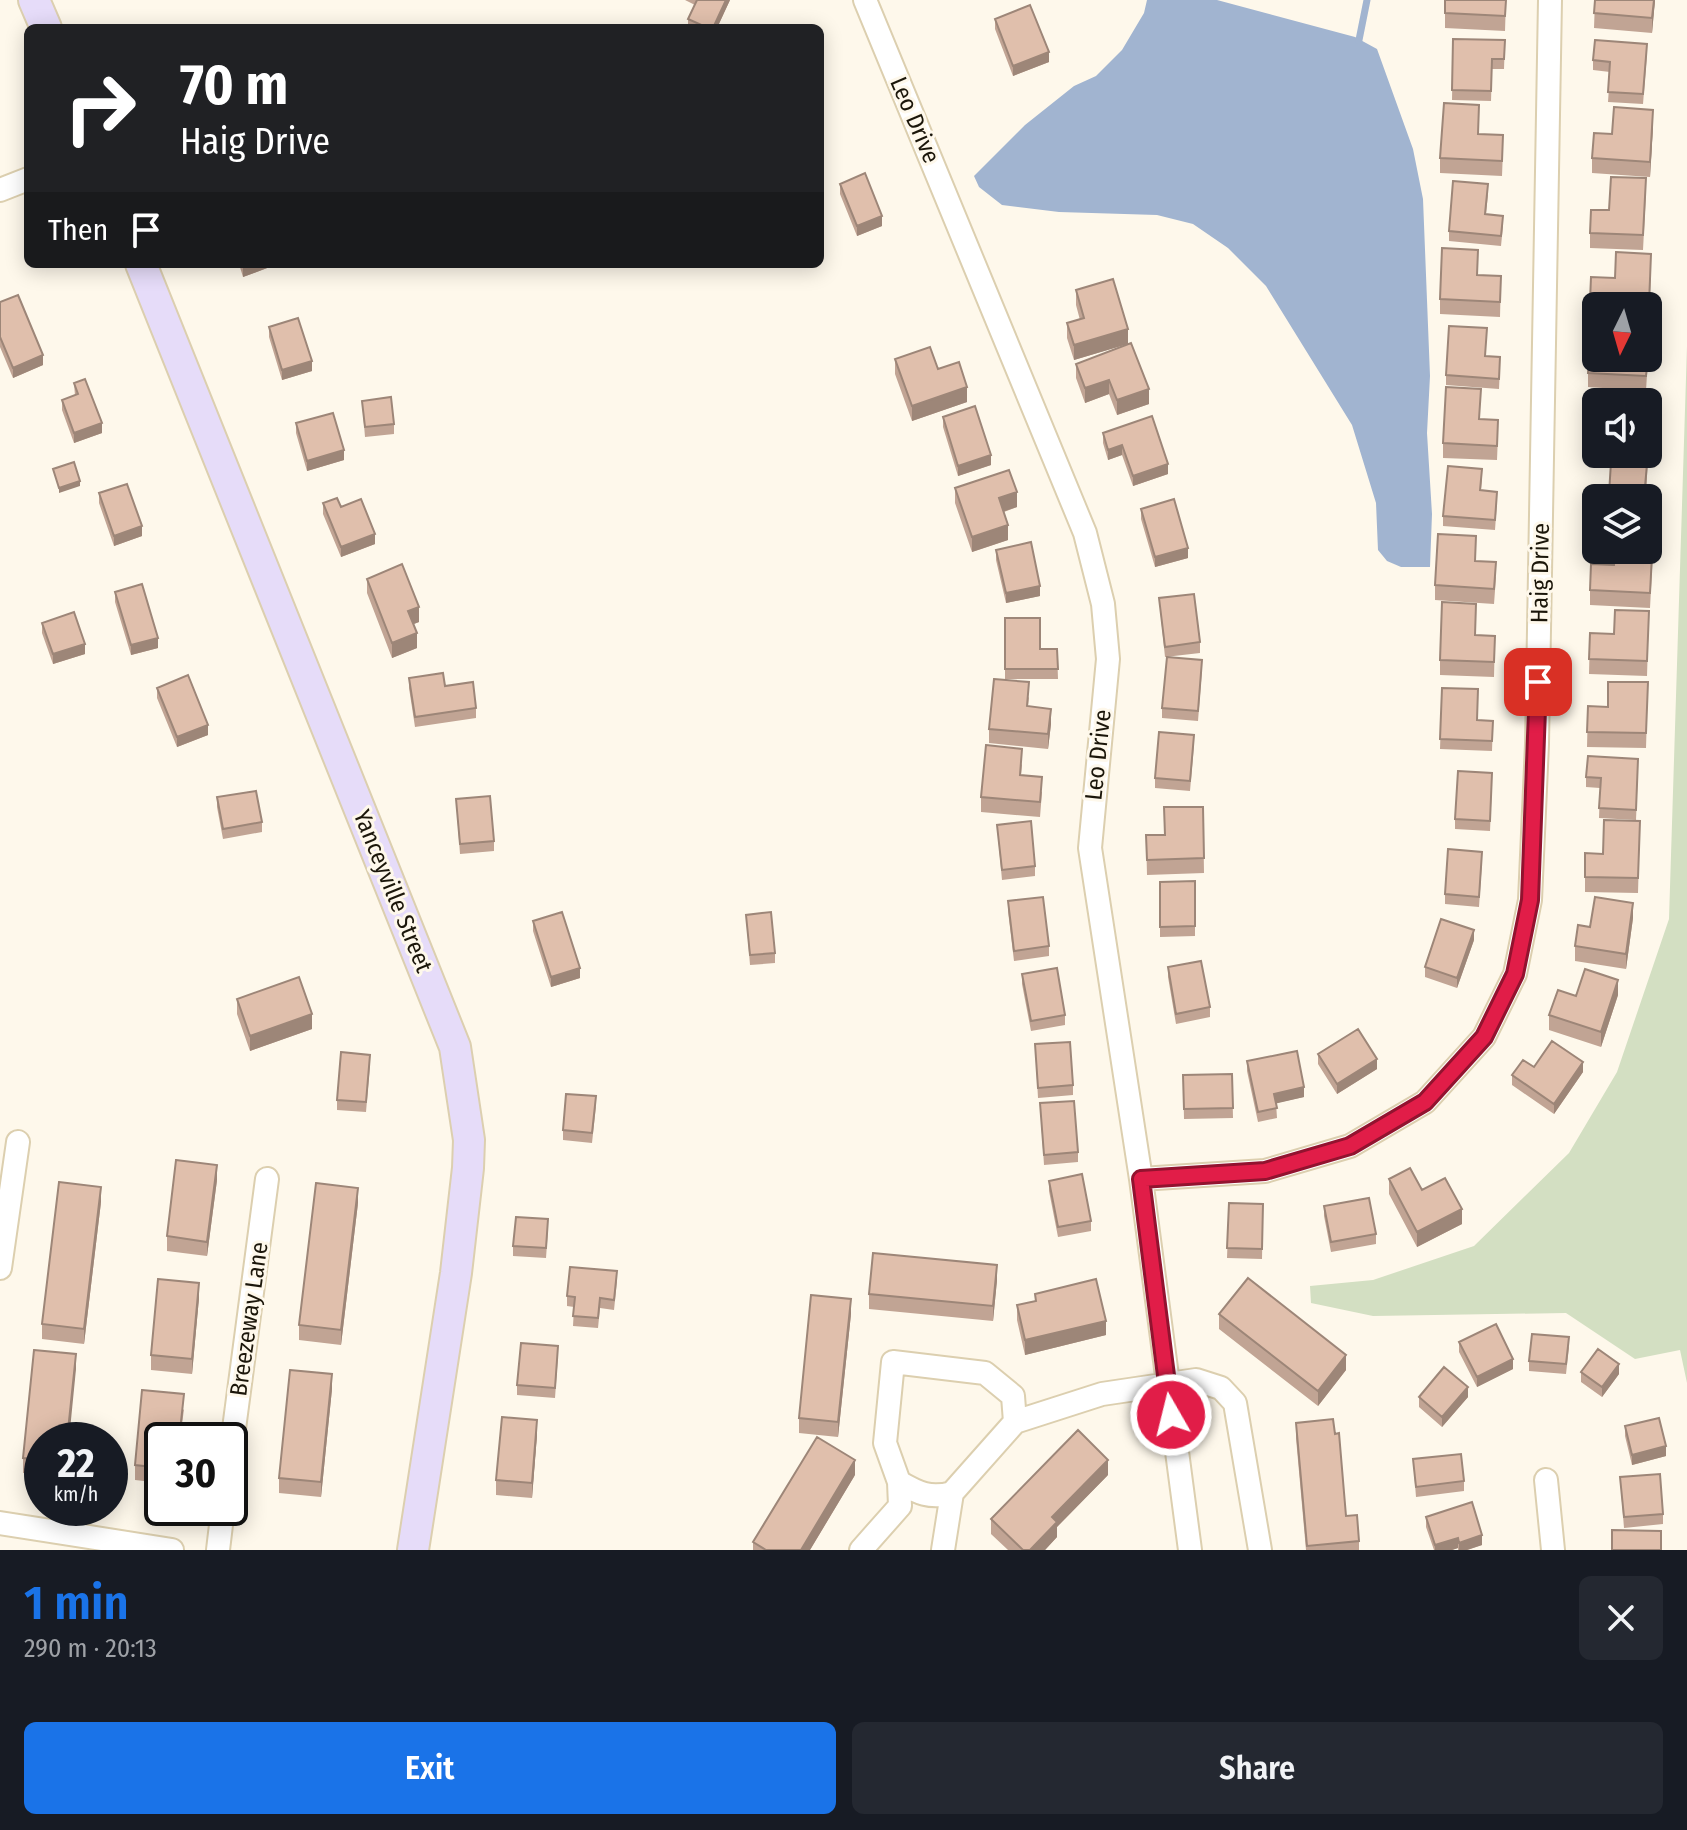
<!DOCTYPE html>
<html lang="en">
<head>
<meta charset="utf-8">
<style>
	:root { --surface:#171b24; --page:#242831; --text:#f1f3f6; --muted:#9ea1a6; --accent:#1a73e8 }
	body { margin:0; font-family:"Fira Sans Condensed",sans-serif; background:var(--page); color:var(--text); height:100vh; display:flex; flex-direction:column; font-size:30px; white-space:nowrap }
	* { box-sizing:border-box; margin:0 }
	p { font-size:26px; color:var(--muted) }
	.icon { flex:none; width:44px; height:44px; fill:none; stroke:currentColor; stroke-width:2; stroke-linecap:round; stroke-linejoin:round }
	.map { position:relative; height:1550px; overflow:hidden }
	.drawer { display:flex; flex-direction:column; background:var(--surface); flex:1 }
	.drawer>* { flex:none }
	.banner { position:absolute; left:24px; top:24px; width:800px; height:244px; border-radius:12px; box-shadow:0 4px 20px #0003; background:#202124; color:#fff; overflow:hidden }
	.needle { width:52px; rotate:185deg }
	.controls { position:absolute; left:1582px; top:292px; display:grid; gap:16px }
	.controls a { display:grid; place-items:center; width:80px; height:80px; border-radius:12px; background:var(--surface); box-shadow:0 4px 20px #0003; font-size:40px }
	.speed { position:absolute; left:24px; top:1422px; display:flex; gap:16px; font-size:40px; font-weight:700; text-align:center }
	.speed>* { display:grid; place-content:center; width:104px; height:104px; border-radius:50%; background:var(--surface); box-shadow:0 4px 20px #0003; line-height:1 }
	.speed small { font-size:20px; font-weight:400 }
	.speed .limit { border:4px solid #111; border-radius:12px; background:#fff; color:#111 }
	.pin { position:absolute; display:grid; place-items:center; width:68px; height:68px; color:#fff; margin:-34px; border-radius:16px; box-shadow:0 4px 12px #0006 }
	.me { position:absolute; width:88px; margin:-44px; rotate:352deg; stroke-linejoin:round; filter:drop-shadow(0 0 6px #0008) }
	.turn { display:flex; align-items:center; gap:28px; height:168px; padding:0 24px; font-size:36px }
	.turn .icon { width:104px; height:104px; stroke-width:2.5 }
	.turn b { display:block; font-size:56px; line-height:68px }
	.then { display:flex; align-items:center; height:76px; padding:0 24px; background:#0003; gap:16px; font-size:30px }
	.round { display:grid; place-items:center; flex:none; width:84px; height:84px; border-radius:12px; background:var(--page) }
	.summary { display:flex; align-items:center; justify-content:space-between; height:136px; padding:0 24px }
	h1 { font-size:48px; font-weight:600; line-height:60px; color:var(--accent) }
	.action { display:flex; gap:16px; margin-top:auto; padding:16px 24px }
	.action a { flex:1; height:92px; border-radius:12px; background:var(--accent); color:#fff; font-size:32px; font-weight:600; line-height:92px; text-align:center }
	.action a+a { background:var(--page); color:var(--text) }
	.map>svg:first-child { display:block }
</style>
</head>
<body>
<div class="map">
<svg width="1687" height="1550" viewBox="0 0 1687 1550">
	<rect width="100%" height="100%" fill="#fef8eb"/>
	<path fill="#d3dfc2" d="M1687 346V1383L1680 1350 1635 1359 1566 1313 1373 1316 1311 1303 1310 1286 1373 1280 1474 1246 1569 1153 1617 1072 1669 919Z"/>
	<path fill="#a1b4d0" d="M1147 0H1217L1355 37 1377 49 1413 149 1423 199 1430 376 1427 433 1432 514 1430 567H1401L1387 561 1378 550 1376 503 1352 425 1266 286 1228 248 1193 224 1157 215 1059 212 1002 205 979 187 974 176 1025 125 1074 86 1096 76 1122 50 1144 13Z"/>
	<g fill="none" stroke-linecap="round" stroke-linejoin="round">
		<path stroke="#a1b4d0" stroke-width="7" d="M1359 40 1367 0"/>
		<defs>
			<path id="street" d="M865 0 1085 533 1103 604 1108 659 1090 848 1141 1179 1190 1550
				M0 190 28 179
				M1141 1179 1265 1171 1350 1146 1425 1102 1484 1037 1515 974 1530 900 1537 744 1550 0
				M0 1268 18 1142
				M230 1459 267 1179
				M1546 1480 1553 1550
				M899 1482C918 1493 930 1499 952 1493
				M0 1523 172 1550
				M218 1550 223 1508
				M861 1550 900 1506 899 1482 885 1443 893 1362 985 1373 1013 1396 1015 1422
				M943 1550 952 1493 1015 1422 1102 1394 1196 1380 1221 1388 1235 1403 1260 1550"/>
			<path id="secondary" d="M34 0 46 28
				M141 264 455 1047 469 1140 468 1168 456 1273 413 1550"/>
		</defs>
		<use href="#street" stroke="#dccfaf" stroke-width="26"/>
		<use href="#secondary" stroke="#dccfaf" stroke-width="34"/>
		<use href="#street" stroke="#fff" stroke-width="22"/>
		<use href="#secondary" stroke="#e6dcf9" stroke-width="30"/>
	</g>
	<path fill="#c1a494" d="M685 0H730L717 28H688V19L695 5Z
		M1445 0H1506L1505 31 1445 28Z
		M1595 0H1655L1652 33 1594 28Z
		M995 19 1049 62 1013 76 995 29Z
		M1453 39 1505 40 1504 69H1492L1491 101 1452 100Z
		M1647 54 1643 104 1608 102 1610 72 1593 70V60Z
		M1653 125 1650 177 1592 173V158L1612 134Z
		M1503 150 1502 176 1440 173V158Z
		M840 184 882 226 857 236 840 194Z
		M1646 193 1643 250 1590 248V233L1609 210Z
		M1488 194 1486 214 1503 226 1501 246 1449 241V231Z
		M239 264H275V265L243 277Z
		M1651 269 1649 318 1648 306H1596V316H1590L1591 277 1615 278Z
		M1478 275 1501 276 1500 317 1440 314V299Z
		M1076 290 1128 344 1149 404 1117 415 1109 394 1085 403 1076 378V364L1127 344 1074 360 1067 338V323L1080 320 1076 305Z
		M0 302 43 365 13 378 0 347Z
		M269 327 312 371 282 380 269 337Z
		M1649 340 1646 391 1588 387V373L1596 358Z
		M1486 356 1500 367 1499 389 1446 385V375Z
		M895 359 967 402 912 421 895 374Z
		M74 383 102 433 74 443 62 410V400L75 396Z
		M362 401 394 424V434L365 437Z
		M943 417 991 465 958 476 943 427Z
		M1588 421 1596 422V454H1648L1646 498H1596V533H1590L1592 493 1609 494 1611 463 1587 461Z
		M296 423 344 460 307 471 296 433Z
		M1103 433 1168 474 1133 486 1122 455 1108 460 1103 443Z
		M1498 435 1497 460 1443 458V443Z
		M1482 479 1481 490 1497 502 1495 530 1443 526V516Z
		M955 488 1017 507 1004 512 1008 540 972 552 955 503Z
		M99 493 142 536 114 546 99 503Z
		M323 503 341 507 375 544 341 557 323 514Z
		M1141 509 1188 558 1155 567 1141 519Z
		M996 550 1040 596 1006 603 996 560Z
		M1653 551 1650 608 1590 605V590L1614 565Z
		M1476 561 1496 577 1494 604 1435 600V585Z
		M367 579 419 622 414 624 417 648 392 658 367 593Z
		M115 592 158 648 131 655 115 602Z
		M1159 598 1200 642V653L1165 657Z
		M1649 611 1647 676 1589 674 1590 633 1614 634Z
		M1005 618 1040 649H1057L1058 679H1005Z
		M42 623 85 654 53 664 42 633Z
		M1476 635 1495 636 1494 677 1440 675V660Z
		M1202 670 1198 721 1162 718V708Z
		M409 678 445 686 476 708V718L415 727 409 688Z
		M1648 682 1646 748 1587 747 1588 706 1608 707Z
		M157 688 208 735 177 747 157 698Z
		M1442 688 1477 720 1493 721 1492 751 1440 749Z
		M1029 697 1028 706 1051 724 1048 749 989 743V729Z
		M1194 745 1190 791 1155 788V778Z
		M1022 764 1021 775 1042 792 1040 817 981 812V797Z
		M1638 769 1636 820 1599 818 1600 788 1586 787V777Z
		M1492 783 1490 831 1455 829V819Z
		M217 797 262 822V832L223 839 217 807Z
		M456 799 494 841V851L460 854Z
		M1203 807 1204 873 1147 875 1146 835H1165Z
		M1640 821 1638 893 1585 892V853L1603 854Z
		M997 825 1035 866V876L1002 880Z
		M1482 862 1479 907 1445 904V894Z
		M1195 881V936L1160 937V882Z
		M1008 901 1049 946V956L1014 961 1008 911Z
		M746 915 775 953V963L750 965Z
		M1633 918 1626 969 1575 961V946L1590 927Z
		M533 921 580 978 551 987 533 931Z
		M1474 940 1457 988 1425 977V967Z
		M1168 967 1210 1007V1017L1176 1024 1168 977Z
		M1022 974 1065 1015V1025L1031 1031 1022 984Z
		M1618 995 1601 1047 1549 1030V1015L1576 996Z
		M237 999 312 1029 250 1051 237 1014Z
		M1035 1044 1073 1085V1095L1038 1098Z
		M1318 1054 1377 1069 1337 1094 1318 1064Z
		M1247 1061 1304 1097 1276 1103 1277 1118 1258 1122 1247 1071Z
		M370 1065 366 1112 337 1110V1100Z
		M1534 1067 1583 1072 1554 1114 1512 1085V1075Z
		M1232 1074 1233 1118 1184 1119 1183 1075Z
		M1040 1103 1078 1152V1162L1044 1165Z
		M596 1106 592 1143 563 1140V1130Z
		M1389 1179 1422 1190 1462 1224 1417 1247 1389 1194Z
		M217 1180 207 1256 167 1251V1236Z
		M1049 1181 1091 1221V1231L1058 1237 1049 1191Z
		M101 1202 84 1344 42 1339V1324Z
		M358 1203 341 1345 299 1340V1325Z
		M1229 1203 1263 1204 1262 1259 1227 1258Z
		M1324 1206 1376 1234V1244L1331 1252 1324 1216Z
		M548 1230 546 1258 513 1256V1246Z
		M997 1280 993 1321 869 1309V1294Z
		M617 1281 614 1310 600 1308 598 1328 573 1326 574 1307 567 1306V1296Z
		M1035 1294 1106 1335 1025 1355 1017 1320V1305L1035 1301Z
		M199 1298 192 1374 151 1370V1355Z
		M851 1314 838 1437 799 1433V1418Z
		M1219 1314 1346 1370 1318 1406 1219 1329Z
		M1459 1342 1513 1369 1477 1387 1459 1352Z
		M1569 1347 1566 1374 1529 1371V1361Z
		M558 1356 555 1398 517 1395V1385Z
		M76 1369 42 1440V1475L23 1473V1458Z
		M1581 1372 1619 1374 1602 1397 1581 1382Z
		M332 1389 321 1497 279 1493V1478Z
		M1419 1397H1468L1442 1427 1419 1407Z
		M184 1409 180 1440H162V1483L135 1480V1465Z
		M1296 1423 1359 1541V1550H1306L1296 1438Z
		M1625 1426 1666 1456 1632 1465 1625 1436Z
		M537 1435 532 1498 496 1495V1480Z
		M1413 1459 1464 1481V1491L1416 1497Z
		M855 1475 810 1550H753V1542Z
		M1108 1475 1057 1527V1537L1045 1550H1008L991 1534V1519Z
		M1620 1477 1663 1514V1524L1624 1528Z
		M1426 1517 1482 1545 1467 1550H1458V1548L1452 1550H1434L1426 1527Z"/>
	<path fill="#9d8678" d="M726 0H730L717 28H713Z
		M1654 0H1655L1652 33V18Z
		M1049 52V62L1013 76V66Z
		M1653 110V125L1650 177V162Z
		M882 216V226L857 236V226Z
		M250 264H275V265L243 277V266Z
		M1128 329V344L1074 360V345Z
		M43 355V365L13 378V368Z
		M312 361V371L282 380V370Z
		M1109 380V394L1085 403V388Z
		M967 387V402L912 421V406Z
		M1149 389V404L1117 415V400Z
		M102 423V433L74 443V433Z
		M1122 445V455L1108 460V450Z
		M344 450V460L307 471V461Z
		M991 455V465L958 476V466Z
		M1168 464V474L1133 486V476Z
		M80 481V486L59 493V488Z
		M1017 492V507L999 513V498Z
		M1008 525V540L972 552V537Z
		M142 526V536L114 546V536Z
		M375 534V544L341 557V547Z
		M1188 548V558L1155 567V557Z
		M1040 586V596L1006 603V593Z
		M419 607V622L408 626V611Z
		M417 633V648L392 658V643Z
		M158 638V648L131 655V645Z
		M85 644V654L53 664V654Z
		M1051 709V724L1048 749V734Z
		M208 725V735L177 747V737Z
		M1633 903V918L1626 969V954Z
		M1474 930V940L1457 988V978Z
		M580 968V978L551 987V977Z
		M1618 980V995L1601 1047V1032Z
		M312 1014V1029L250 1051V1036Z
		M1377 1059V1069L1337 1094V1084Z
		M1583 1062V1072L1554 1114V1104Z
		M1304 1087V1097L1274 1104V1094Z
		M217 1165V1180L207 1256V1242Z
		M101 1187V1202L84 1344V1329Z
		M358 1188V1203L341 1345V1330Z
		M1462 1209V1224L1417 1247V1232Z
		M997 1265V1280L993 1321V1306Z
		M199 1283V1298L192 1374V1359Z
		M851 1299V1314L838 1437V1422Z
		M1106 1321V1335L1025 1355V1340Z
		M76 1354V1369L69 1440H67Z
		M1346 1355V1370L1318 1406V1391Z
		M1513 1359V1369L1477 1387V1377Z
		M1619 1364V1374L1602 1397V1387Z
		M332 1374V1389L321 1497V1482Z
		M1468 1387V1397L1442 1427V1417Z
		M537 1420V1435L532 1498V1483Z
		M1666 1446V1456L1632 1465V1455Z
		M855 1460V1475L810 1550H801Z
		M1108 1460V1475L1057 1527V1537L1045 1550H1030L1052 1517Z
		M1482 1535V1545L1467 1550H1459V1543Z
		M1458 1538V1548L1452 1550H1435V1545Z"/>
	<path fill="#e0bfac" stroke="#9d8678" stroke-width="2" d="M697 0H726L713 28H708L688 19Z
		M1445 0H1506L1505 16 1445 13Z
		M1595 0H1654L1652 18 1594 13Z
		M1030 5 1049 52 1013 66 995 19Z
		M1453 39 1505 40 1504 59H1492L1491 91 1452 90Z
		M1595 40 1647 44 1643 94 1608 92 1610 62 1593 60Z
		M1444 103 1479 105 1478 134 1503 135 1502 161 1440 158Z
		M1614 107 1653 110 1650 162 1592 158 1594 133 1612 134Z
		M865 173 882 216 857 226 840 184Z
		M1611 177 1646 178 1643 235 1590 233 1591 210H1609Z
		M1453 181 1488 184 1485 214 1503 216 1501 236 1449 231Z
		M1442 248 1478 250 1477 275 1501 276 1500 302 1440 299Z
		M1616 252 1651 254 1649 304 1590 301 1591 277 1615 278Z
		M1113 279 1128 329 1074 345 1067 323 1084 318 1076 290Z
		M18 295 43 355 13 368 0 337V302Z
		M298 318 312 361 282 370 269 327Z
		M1449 326 1487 328 1485 356 1500 357 1499 379 1446 375Z
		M1131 343 1149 389 1117 400 1109 380 1085 388 1076 364Z
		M930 347 938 369 959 362 967 387 912 406 895 359Z
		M1590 348 1596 349V358H1648L1646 376 1588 373Z
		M85 379 102 423 74 433 62 400 78 394 74 383Z
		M1446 387 1481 389 1479 419 1498 420 1497 446 1443 443Z
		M1613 393 1650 395 1648 431V402H1612Z
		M391 397 394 424 365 427 362 401Z
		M975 406 991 455 958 466 943 417Z
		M333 413 344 450 307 461 296 423Z
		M1152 416 1168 464 1133 476 1122 445 1108 450 1103 433Z
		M1588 421 1596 422V447L1587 446Z
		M74 462 80 481 59 488 53 469Z
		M1611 462 1647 464 1644 498H1596V518H1590L1592 493 1609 494Z
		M1448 466 1482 469 1480 490 1497 492 1495 520 1443 516Z
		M1009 470 1017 492 999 498 1008 525 972 537 955 488Z
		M127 484 142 526 114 536 99 493Z
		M337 498 341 507 361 499 375 534 341 547 323 503Z
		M1174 499 1188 548 1155 557 1141 509Z
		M1438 534 1476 536 1475 561 1496 562 1494 589 1435 585Z
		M1648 536H1653L1650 593 1590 590 1591 564 1614 565 1615 550H1648Z
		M1031 542 1040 586 1006 593 996 550Z
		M402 564 419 607 408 611 417 633 392 643 367 579Z
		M142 584 158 638 131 645 115 592Z
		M1194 594 1200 642 1165 647 1159 598Z
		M1442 602 1476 604 1475 635 1495 636 1494 662 1440 660Z
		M1615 610 1649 611 1647 661 1589 659 1590 633 1614 634Z
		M74 612 85 644 53 654 42 623Z
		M1005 618H1040V649H1057L1058 669H1005Z
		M1167 657 1202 660 1198 711 1162 708Z
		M443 673 445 686 473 682 476 708 415 717 409 678Z
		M188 675 208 725 177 737 157 688Z
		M994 679 1029 682 1027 706 1051 709 1048 734 989 729Z
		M1608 682H1648L1646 733 1587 732 1588 706 1608 707Z
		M1442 688 1478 689 1477 720 1493 721 1492 741 1440 739Z
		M1159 732 1194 735 1190 781 1155 778Z
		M986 745 1022 749 1020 775 1042 777 1040 802 981 797Z
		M1588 756 1638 759 1636 810 1599 808 1601 778 1586 777Z
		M1458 771 1492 773 1490 821 1455 819Z
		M256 791 262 822 223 829 217 797Z
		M490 796 494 841 460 844 456 799Z
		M1164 807H1203L1204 858 1147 860 1146 835H1165Z
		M1604 820 1640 821 1638 878 1585 877V853L1603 854Z
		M1031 821 1035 866 1002 870 997 825Z
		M1448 849 1482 852 1479 897 1445 894Z
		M1195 881V926L1160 927V882Z
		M1043 897 1049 946 1014 951 1008 901Z
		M1595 897 1633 903 1626 954 1575 946 1578 925 1590 927Z
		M562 912 580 968 551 977 533 921Z
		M771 912 775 953 750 955 746 915Z
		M1441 919 1474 930 1457 978 1425 967Z
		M1201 961 1210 1007 1176 1014 1168 967Z
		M1057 968 1065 1015 1031 1021 1022 974Z
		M1585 969 1618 980 1601 1032 1549 1015 1558 990 1576 996Z
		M299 977 312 1014 250 1036 237 999Z
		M1358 1029 1377 1059 1337 1084 1318 1054Z
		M1552 1041 1583 1062 1554 1104 1512 1075 1523 1060 1534 1067Z
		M1070 1042 1073 1085 1038 1088 1035 1044Z
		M1297 1051 1304 1087 1274 1094 1277 1108 1258 1112 1247 1061Z
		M341 1052 370 1055 366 1102 337 1100Z
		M1232 1074 1233 1108 1184 1109 1183 1075Z
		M566 1094 596 1096 592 1133 563 1130Z
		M1074 1101 1078 1152 1044 1155 1040 1103Z
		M176 1160 217 1165 207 1242 167 1236Z
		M1410 1168 1422 1190 1445 1178 1462 1209 1417 1232 1389 1179Z
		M1082 1174 1091 1221 1058 1227 1049 1181Z
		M59 1182 101 1187 84 1329 42 1324Z
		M316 1183 358 1188 341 1330 299 1325Z
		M1369 1198 1376 1234 1331 1242 1324 1206Z
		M1229 1203 1263 1204 1262 1249 1227 1248Z
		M516 1217 548 1219 546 1248 513 1246Z
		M873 1253 997 1265 993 1306 869 1294Z
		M570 1267 617 1271 614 1300 600 1298 598 1318 573 1316 575 1297 567 1296Z
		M1248 1278 1346 1355 1318 1391 1219 1314Z
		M158 1279 199 1283 192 1359 151 1355Z
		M1096 1279 1106 1321 1025 1340 1017 1305 1036 1301 1035 1294Z
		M811 1295 851 1299 838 1422 799 1418Z
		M1496 1324 1513 1359 1477 1377 1459 1342Z
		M1532 1334 1569 1337 1566 1364 1529 1361Z
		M521 1343 558 1346 555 1388 517 1385Z
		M1598 1349 1619 1364 1602 1387 1581 1372Z
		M34 1350 76 1354 67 1440H42V1460L23 1458Z
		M1444 1367 1468 1387 1442 1417 1419 1397Z
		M290 1370 332 1374 321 1482 279 1478Z
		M142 1390 184 1394 179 1440H162V1468L135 1465Z
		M502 1417 537 1420 532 1483 496 1480Z
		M1659 1418 1666 1446 1632 1455 1625 1426Z
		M1333 1419 1335 1434 1339 1433 1346 1516 1357 1515 1359 1541 1307 1546 1296 1423Z
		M1078 1430 1108 1460 1052 1517 1057 1522 1030 1550H1023L991 1519Z
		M817 1437 855 1460 801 1550H766L753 1542Z
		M1461 1454 1464 1481 1416 1487 1413 1459Z
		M1660 1474 1663 1514 1624 1517 1620 1477Z
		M1472 1502 1482 1535 1459 1543 1458 1538 1435 1545 1426 1517Z
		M1612 1530 1661 1531V1550H1612Z"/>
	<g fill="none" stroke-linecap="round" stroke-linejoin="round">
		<defs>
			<path id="route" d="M1171 1415 1141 1179 1265 1171 1350 1146 1425 1102 1484 1037 1515 974 1530 900 1538 682"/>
		</defs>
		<use href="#route" stroke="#92132f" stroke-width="20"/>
		<use href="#route" stroke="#e11d48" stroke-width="14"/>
	</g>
	<g text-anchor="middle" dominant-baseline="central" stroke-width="6" stroke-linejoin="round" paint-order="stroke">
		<g font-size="24" fill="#1b160a" stroke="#fef8eb">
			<text transform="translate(915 120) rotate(67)">Leo Drive</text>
			<text transform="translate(1540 573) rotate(-89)">Haig Drive</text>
			<text transform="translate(1098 755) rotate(-84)">Leo Drive</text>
			<text transform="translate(393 891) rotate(68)">Yanceyville Street</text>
			<text transform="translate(249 1319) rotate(-82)">Breezeway Lane</text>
		</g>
	</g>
</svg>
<div class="controls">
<a><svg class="needle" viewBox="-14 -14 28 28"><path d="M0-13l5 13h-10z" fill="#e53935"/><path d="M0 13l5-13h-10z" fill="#9ea1a6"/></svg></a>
<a><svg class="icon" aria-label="sound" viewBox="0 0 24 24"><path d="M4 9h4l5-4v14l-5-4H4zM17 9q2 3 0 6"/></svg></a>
<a><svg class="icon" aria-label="layers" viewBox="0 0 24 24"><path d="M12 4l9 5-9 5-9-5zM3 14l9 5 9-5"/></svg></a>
</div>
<div class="speed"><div>22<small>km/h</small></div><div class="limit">30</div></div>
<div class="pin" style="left:1538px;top:682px;background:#d93025"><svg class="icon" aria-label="arrive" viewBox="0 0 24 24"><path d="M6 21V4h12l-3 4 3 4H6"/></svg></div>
<svg class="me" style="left:1171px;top:1415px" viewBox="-20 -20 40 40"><circle r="17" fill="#e11d48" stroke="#fff" stroke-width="3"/><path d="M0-11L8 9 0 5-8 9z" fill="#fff"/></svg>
<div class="banner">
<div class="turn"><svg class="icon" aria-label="right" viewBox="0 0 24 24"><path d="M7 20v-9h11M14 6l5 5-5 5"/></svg><div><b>70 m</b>Haig Drive</div></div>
<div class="then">Then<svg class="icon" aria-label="arrive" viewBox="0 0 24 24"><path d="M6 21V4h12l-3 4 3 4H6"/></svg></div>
</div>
</div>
<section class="drawer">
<div class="summary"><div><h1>1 min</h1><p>290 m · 20:13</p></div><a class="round"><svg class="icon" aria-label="close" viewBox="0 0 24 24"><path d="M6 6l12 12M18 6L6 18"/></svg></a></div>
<div class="action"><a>Exit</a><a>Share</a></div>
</section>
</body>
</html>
